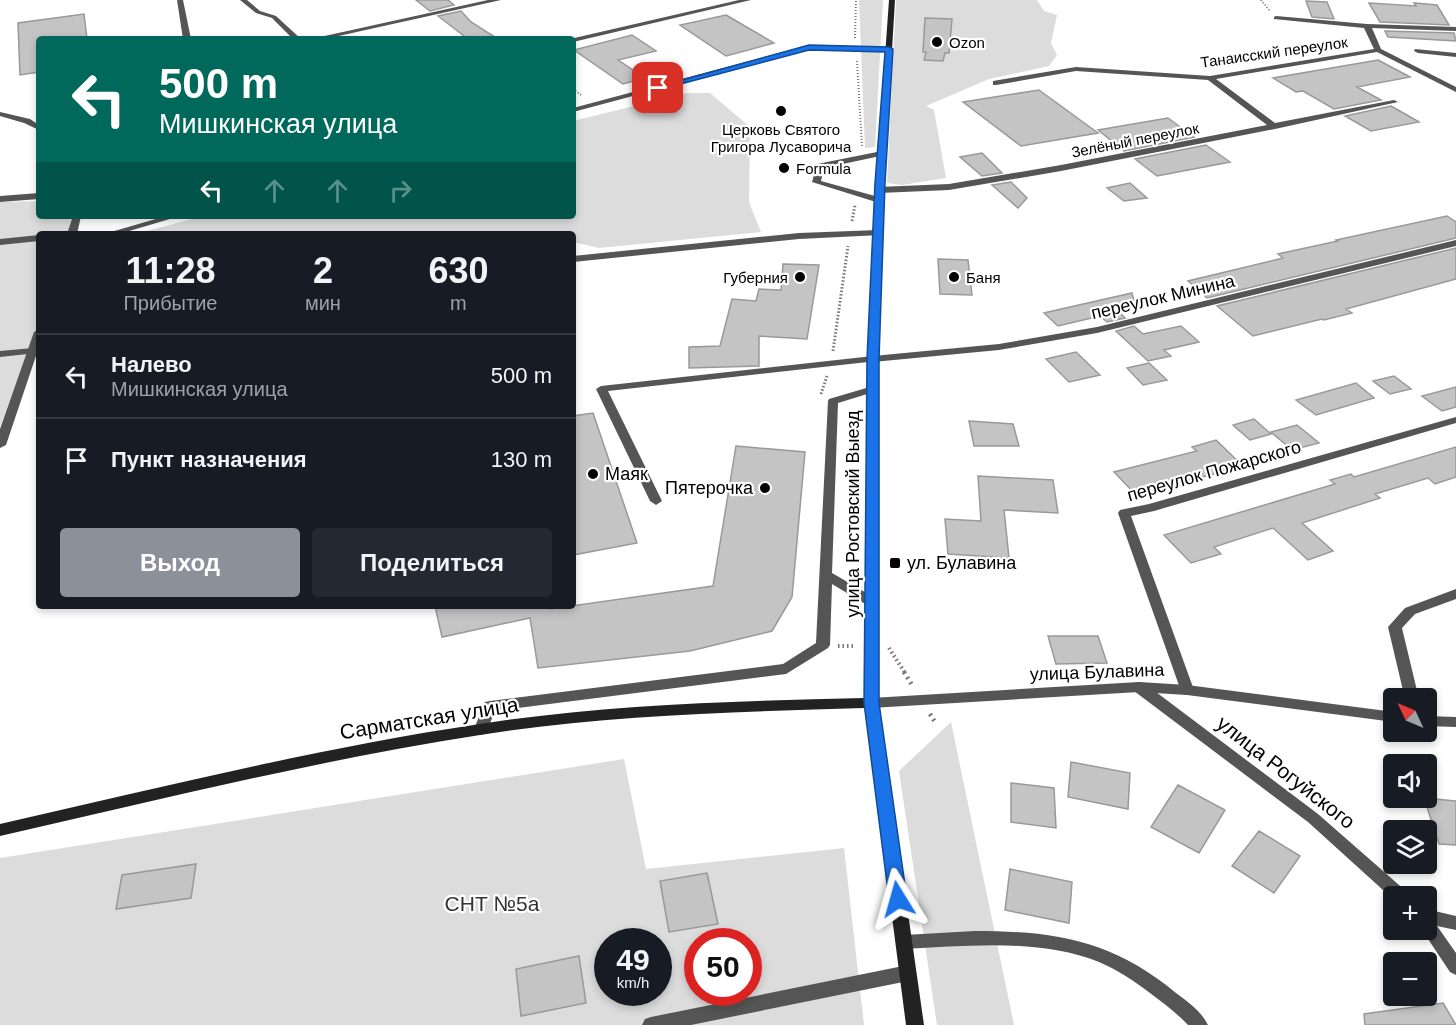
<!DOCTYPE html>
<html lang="ru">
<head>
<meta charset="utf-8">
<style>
	:root { --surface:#171b24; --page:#242831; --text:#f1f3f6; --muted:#9ea1a6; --line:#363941; --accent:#8c9099 }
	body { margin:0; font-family:Helvetica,sans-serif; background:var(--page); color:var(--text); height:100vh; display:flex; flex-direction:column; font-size:22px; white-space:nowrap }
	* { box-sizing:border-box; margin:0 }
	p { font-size:20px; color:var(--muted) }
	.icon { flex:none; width:33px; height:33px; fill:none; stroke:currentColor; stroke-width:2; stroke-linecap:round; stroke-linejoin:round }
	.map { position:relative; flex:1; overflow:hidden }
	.drawer { position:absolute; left:36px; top:231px; width:540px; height:378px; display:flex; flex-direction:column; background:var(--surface); border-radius:6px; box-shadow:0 3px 9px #0003 }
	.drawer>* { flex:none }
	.hud { position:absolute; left:36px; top:36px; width:540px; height:183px; border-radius:6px; box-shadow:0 3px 9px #0003; background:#00695c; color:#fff; overflow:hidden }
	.needle { width:39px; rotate:314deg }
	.tools { position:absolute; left:1383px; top:688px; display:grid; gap:12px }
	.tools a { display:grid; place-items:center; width:54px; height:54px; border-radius:6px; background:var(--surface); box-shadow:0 3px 9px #0003; font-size:30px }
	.speed { position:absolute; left:594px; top:928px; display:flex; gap:12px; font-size:30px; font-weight:700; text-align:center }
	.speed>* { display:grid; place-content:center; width:78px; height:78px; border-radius:50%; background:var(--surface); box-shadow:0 3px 9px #0003; line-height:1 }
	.speed small { font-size:15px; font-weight:400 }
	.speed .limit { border:9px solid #d22; background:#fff; color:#111 }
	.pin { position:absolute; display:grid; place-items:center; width:51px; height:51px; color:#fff; margin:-26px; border-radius:12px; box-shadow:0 3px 9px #0006 }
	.me { position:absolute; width:66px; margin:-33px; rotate:352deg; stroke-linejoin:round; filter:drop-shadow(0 0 4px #0008) }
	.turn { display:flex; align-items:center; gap:21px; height:126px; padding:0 24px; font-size:27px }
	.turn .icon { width:78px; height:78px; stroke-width:2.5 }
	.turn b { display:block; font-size:42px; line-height:51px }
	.lanes { display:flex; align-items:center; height:57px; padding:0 24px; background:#0003; justify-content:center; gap:30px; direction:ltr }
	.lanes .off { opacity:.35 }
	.eta { display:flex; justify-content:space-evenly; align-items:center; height:102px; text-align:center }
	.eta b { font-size:36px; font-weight:700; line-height:42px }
	.action { display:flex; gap:12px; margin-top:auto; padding:12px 24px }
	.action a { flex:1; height:69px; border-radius:6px; background:var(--accent); color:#fff; font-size:24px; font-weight:700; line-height:69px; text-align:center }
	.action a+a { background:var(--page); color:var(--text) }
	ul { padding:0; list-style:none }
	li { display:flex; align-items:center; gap:18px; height:84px; padding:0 24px; border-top:2px solid var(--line) }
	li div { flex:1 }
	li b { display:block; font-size:22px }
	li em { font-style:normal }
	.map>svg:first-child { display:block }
</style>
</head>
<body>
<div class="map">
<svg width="1456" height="1025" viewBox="0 0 1456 1025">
	<rect width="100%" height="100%" fill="#fff"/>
	<path fill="#dcdcdc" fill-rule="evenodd" d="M859 0H883L875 147 865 148Z
		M896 0H1037L1044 11 1057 15 1051 43 1057 55 1049 66 989 79 926 106 934 110 946 178 902 185 887 183Z
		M687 93H710L750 127 749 202 761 232 599 248 573 242V234H135L204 216H573V121Z
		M39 201V216H79L72 234H39V322L0 427V202Z
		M951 722 1014 1025H937L899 771Z
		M624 759 646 869 844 848 864 1025H0V858ZM608 942H658V993H608ZM698 942H748V993H698Z"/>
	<path fill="#c4c4c4" stroke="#999" stroke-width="1.5" d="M416 0H448L454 5 430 11Z
		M1306 1 1327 2 1334 19 1312 17Z
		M1369 3 1416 6 1414 3 1437 5 1449 25 1380 22Z
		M461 11 471 22 498 39H468L438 16Z
		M84 14 87 39H39V72L20 75 18 23Z
		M726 15 774 43 726 56 680 25Z
		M925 18 952 19 949 53H945L943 61 924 60 926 52H923Z
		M1385 31 1454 33 1456 41 1388 37Z
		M632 35 656 51 618 60 645 78 623 84 574 50Z
		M1378 60 1410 77 1357 87 1381 100 1334 109 1303 91 1296 92 1273 78Z
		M1039 90 1098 133 1021 146 963 102Z
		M1391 106 1419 122 1371 131 1345 116Z
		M1168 118 1194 137 1124 151 1098 130Z
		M1206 145 1230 162 1157 176 1135 159Z
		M982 153 1002 173 982 176 960 157Z
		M1011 182 1027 198 1018 208 992 185Z
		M1130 183 1147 198 1124 201 1107 188Z
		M1447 216 1456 222V238L1207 298 1188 281 1283 258 1278 254 1338 241 1336 240Z
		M1456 248V279L1346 309 1352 313 1324 320 1322 319 1253 336 1217 306Z
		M938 259 968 260 972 295 940 294Z
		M783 264 819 265 807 339 759 336V366L689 368V347L720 346 732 299 756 301 759 289 781 290Z
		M1132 293 1136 308 1119 312 1125 318 1107 322 1100 316 1058 326 1044 313Z
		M1134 326 1143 334 1181 326 1199 342 1164 350 1171 356 1148 361 1116 331Z
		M1076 352 1100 375 1069 382 1046 359Z
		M1149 363 1167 380 1143 385 1127 368Z
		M1394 376 1411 389 1390 394 1373 381Z
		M1356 383 1374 398 1316 415 1296 400Z
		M1456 387V407L1442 411 1422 396Z
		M593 413 637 543 573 555V416Z
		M1254 419 1271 434 1250 440 1233 425Z
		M969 421 1013 424 1019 446H974Z
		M1297 425 1319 443 1292 450 1271 432Z
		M1216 440 1243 466 1136 495 1114 472 1197 451 1192 447Z
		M736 446 805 452 792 597 772 631 690 651 538 668 530 618 442 637 435 606H550V609L713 586Z
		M1456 447V477L1435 484 1428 478 1375 494 1380 498 1302 523 1333 551 1308 560 1273 528 1214 547 1221 554 1191 563 1164 535 1335 484 1330 480 1351 474 1354 477Z
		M978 476 1053 480 1058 513 1004 510 1009 558 948 554 945 519 981 521Z
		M1048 636H1098L1107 663 1056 664Z
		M1071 762 1130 773 1128 809 1068 797Z
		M1011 783 1054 788 1056 828 1011 822Z
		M1178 785 1225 810 1199 853 1151 827Z
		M1424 798 1456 801V845L1439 844Z
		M1259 831 1300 856 1274 893 1232 866Z
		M196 864 191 898 116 909 122 875Z
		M1010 869 1072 882 1069 923 1005 910Z
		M707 873 718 924 669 932 660 881Z
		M579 956 586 1003 521 1016 516 969Z
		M1443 1003 1456 1025H1365L1364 1014Z"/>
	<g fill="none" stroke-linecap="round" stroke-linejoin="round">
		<path stroke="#777" stroke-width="2" stroke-dasharray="1 2" stroke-linecap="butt" d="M1261 0 1270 11
			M855 38 856 0
			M857 61 862 146
			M573 89 581 95"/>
		<path stroke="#777" stroke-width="3" stroke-dasharray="1.5 2" stroke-linecap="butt" d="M852 221 855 205
			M833 351 848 246
			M821 394 827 376"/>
		<path stroke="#777" stroke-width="4" stroke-dasharray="1.5 3" stroke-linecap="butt" d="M838 646H855
			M889 648 905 673"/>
		<path stroke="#777" stroke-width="4.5" stroke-dasharray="2 4" stroke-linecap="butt" d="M904 672 912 685
			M930 714 935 722"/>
		<path fill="#555" fill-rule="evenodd" d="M240 0H247L260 11 276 16 301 39H293L272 18 256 13Z
			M1415 49 1456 53V57L1418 53 1414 51Z
			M0 112 30 119 39 125V130L24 123 0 116Z
			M882 151 886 153 885 155 824 168 821 181 882 198V202H876L812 182 817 164Z
			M39 193V199L0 202V196Z
			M878 230 881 231V235L799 239 573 262V256L799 233Z
			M39 235V241L0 245V239Z
			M33 348 37 349 38 351 37 353 0 357V351Z
			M873 356 878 359 877 361 608 391 662 501 656 505 650 501 596 389 601 386Z
			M873 386 878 389 877 391 838 403 832 573 877 599 878 602 877 605H867L832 584 830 645 828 648 786 674 495 711 486 733 481 735 476 733 474 729 485 702 490 701 783 664 816 643 828 401 829 399Z"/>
		<path fill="#555" fill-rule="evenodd" d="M177 0H183L191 39H183Z
			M488 0H501L325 39H311Z
			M739 0H751L573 42V39H570Z
			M1276 16 1367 24 1456 27V31L1372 28 1381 49 1456 87V92L1377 52 1216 79 1275 123 1394 100 1398 102 1275 129 1061 171 949 190 879 193 875 190 879 187 949 184 1061 165 1267 125 1208 80 1076 71 996 85H993V81L1076 67 1210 76 1374 49 1364 28 1274 19V17Z
			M809 45 889 47 893 49 889 51 809 49 573 112V108Z
			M73 216H81L77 234H67Z
			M166 216H180L119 234H104Z
			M1456 240V246L1097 333 999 350 873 362 868 359 873 356 999 344 1097 327Z
			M39 329V347L6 445 0 448V429L34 332Z
			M1456 417V423L1154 511 1131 516 1194 690 1192 694 1187 695 1182 694 1118 513 1120 510 1149 504Z
			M1456 589V599L1415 614 1402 628 1419 699H1405L1388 627 1405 608Z
			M1139 682 1144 683 1318 814 1407 892 1409 897H1394V900L1308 822 1134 691 1132 687 1134 683Z
			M1426 909 1456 916V930L1437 926 1456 953V975L1450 972 1422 930H1426Z
			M975 931C1055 931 1112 940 1176 993 1188 1002 1201 1011 1208 1025H1188C1177 1013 1163 1003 1150 993 1134 981 1118 970 1099 962 1038 938 968 946 904 949L898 947 896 942 898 937 904 935Z
			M908 965 914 968 916 973 914 978 908 981 691 1025H642L645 1019 651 1017Z"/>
		<path fill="#555" fill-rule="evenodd" d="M1139 682 1187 685 1394 712V722L1187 695 1139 692 871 708 866 707 864 703 866 699 871 698Z
			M1426 716 1456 717V727L1426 726Z"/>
		<path fill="#222" fill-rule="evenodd" d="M889 0H895L884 183 878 359V703L924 1025H906L865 708C737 712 607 715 480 735 318 760 159 800 0 836V824C159 788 318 748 480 724 606 704 736 701 864 698L868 359 876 183Z"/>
	</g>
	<path fill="#1a73e8" stroke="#114b97" stroke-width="1.5" d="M809 45 889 47 893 49 885 183 879 359V703L907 899 904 904 898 907 892 904 889 899 864 703 867 359 875 183 885 52 809 50 658 90 653 88Z"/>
	<g fill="#000" stroke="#fff" stroke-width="2">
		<circle cx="937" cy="42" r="6"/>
		<circle cx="781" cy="111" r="6"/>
		<circle cx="784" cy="168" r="6"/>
		<circle cx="800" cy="277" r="6"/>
		<circle cx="954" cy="277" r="6"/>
		<circle cx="593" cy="474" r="6"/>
		<circle cx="765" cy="488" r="6"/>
		<rect x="889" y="557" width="12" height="12" rx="3"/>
	</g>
	<g text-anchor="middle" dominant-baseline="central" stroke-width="4.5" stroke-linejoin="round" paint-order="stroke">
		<g font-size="15" fill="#000" stroke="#fff" text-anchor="start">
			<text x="949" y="42">Ozon</text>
			<text x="781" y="129" text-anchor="middle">Церковь Святого<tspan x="781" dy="17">Григора Лусаворича</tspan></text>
			<text x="796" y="168">Formula</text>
			<text x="788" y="277" text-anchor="end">Губерния</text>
			<text x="966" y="277">Баня</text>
		</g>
		<g font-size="15" fill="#000" stroke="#fff">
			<text transform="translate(1274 52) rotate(-8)">Танаисский переулок</text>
			<text transform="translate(1135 140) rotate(-11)">Зелёный переулок</text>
		</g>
		<g font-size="18" fill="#000" stroke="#fff">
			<text transform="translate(1163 297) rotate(-13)">переулок Минина</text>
			<text transform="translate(1214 471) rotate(-16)">переулок Пожарского</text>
			<text transform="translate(853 514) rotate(-90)">улица Ростовский Выезд</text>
			<text transform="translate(1097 672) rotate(-2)">улица Булавина</text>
		</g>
		<g font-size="18" fill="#000" stroke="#fff" text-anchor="start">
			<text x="605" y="474">Маяк</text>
			<text x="753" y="488" text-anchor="end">Пятерочка</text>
			<text x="907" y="563">ул. Булавина</text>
		</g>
		<g font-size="21" fill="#000" stroke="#fff">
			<text transform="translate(429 718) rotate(-9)">Сарматская улица</text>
			<text transform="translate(1286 772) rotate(38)">улица Рогуйского</text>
		</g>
		<g font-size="21" fill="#333" stroke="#fff">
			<text x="492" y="903">СНТ №5а</text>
		</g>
	</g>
</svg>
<div class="tools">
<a><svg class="needle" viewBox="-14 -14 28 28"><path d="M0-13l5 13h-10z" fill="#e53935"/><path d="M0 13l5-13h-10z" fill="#9ea1a6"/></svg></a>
<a><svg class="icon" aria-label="sound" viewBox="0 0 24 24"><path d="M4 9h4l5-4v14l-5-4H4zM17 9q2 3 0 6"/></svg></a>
<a><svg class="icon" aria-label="layers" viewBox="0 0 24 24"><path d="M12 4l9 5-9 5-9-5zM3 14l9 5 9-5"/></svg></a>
<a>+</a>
<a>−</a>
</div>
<div class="speed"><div>49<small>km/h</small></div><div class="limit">50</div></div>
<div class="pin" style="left:658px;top:88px;background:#d93025"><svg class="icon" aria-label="arrive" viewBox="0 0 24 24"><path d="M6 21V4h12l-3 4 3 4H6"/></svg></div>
<svg class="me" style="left:898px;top:899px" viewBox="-20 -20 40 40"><path d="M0-17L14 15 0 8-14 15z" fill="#1a73e8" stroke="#fff" stroke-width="4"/></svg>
<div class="hud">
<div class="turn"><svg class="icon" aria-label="left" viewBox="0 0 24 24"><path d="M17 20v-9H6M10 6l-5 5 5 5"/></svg><div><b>500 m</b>Мишкинская улица</div></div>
<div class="lanes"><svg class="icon" aria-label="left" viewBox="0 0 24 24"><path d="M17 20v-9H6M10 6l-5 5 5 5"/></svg><svg class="icon off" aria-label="ahead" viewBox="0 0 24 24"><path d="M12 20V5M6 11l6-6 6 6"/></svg><svg class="icon off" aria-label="ahead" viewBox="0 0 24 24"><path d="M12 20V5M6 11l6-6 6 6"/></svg><svg class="icon off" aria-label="right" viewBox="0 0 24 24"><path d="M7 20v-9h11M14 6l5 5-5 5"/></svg></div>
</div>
<section class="drawer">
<div class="eta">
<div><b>11:28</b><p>Прибытие</p></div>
<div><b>2</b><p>мин</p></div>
<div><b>630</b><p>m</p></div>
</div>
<ul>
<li><svg class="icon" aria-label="left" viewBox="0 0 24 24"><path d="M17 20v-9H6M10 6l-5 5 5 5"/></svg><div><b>Налево</b><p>Мишкинская улица</p></div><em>500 m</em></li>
<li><svg class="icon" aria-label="arrive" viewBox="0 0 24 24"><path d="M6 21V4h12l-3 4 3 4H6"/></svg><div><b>Пункт назначения</b></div><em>130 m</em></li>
</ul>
<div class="action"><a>Выход</a><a>Поделиться</a></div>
</section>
</div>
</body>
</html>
